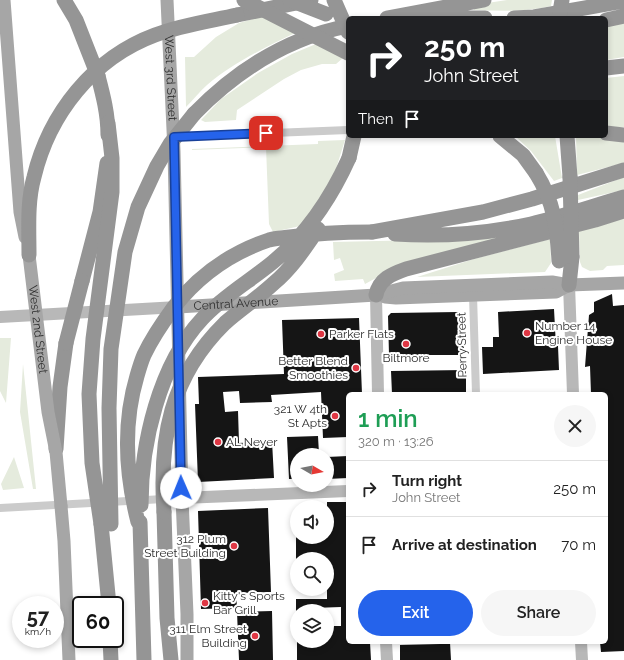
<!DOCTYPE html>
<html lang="en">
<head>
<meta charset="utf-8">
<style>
	:root { --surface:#fff; --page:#f6f6f6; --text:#222; --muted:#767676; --line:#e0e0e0; --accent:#2563eb }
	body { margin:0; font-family:Raleway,sans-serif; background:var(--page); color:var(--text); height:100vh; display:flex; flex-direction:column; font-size:15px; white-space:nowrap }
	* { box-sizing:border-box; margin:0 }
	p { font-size:13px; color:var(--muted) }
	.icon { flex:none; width:22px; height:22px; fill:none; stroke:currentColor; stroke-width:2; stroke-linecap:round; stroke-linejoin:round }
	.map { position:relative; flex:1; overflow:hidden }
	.sheet { position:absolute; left:346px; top:392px; width:262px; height:252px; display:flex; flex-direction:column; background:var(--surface); border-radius:6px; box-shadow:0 2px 6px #0003 }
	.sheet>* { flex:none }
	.hud { position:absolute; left:346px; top:16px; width:262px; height:122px; border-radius:6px; box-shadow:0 2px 6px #0003; background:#202124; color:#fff; overflow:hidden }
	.needle { width:26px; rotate:99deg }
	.buttons { position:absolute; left:290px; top:448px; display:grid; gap:8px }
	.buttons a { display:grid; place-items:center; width:44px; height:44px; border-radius:50%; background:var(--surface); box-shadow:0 2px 6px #0003; font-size:20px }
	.speed { position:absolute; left:12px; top:596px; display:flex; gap:8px; font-size:20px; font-weight:700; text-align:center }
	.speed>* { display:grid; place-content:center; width:52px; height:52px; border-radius:50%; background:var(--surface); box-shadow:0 2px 6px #0003; line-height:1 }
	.speed small { font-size:10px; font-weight:400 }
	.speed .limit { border:2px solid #111; border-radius:6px; background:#fff; color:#111 }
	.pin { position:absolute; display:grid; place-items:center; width:34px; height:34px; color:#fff; margin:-17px; border-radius:8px; box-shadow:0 2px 6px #0006 }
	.me { position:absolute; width:44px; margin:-22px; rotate:359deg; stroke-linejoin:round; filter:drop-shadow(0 0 3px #0008) }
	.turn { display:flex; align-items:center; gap:14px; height:84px; padding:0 12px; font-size:18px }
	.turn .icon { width:52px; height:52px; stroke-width:2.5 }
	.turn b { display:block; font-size:28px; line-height:34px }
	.then { display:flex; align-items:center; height:38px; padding:0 12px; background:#0003; gap:8px; font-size:15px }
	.round { display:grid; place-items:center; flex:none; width:42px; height:42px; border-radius:21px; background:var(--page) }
	.summary { display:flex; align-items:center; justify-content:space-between; height:68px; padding:0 12px }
	h1 { font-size:24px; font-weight:600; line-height:30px; color:#1e9e55 }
	.action { display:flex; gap:8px; margin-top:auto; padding:8px 12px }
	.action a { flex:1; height:46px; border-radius:24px; background:var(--accent); color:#fff; font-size:16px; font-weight:600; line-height:46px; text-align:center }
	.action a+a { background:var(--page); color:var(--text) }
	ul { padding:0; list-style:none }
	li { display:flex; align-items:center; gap:12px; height:56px; padding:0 12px; border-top:1px solid var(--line) }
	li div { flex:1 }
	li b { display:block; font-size:15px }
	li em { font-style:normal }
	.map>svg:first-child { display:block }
</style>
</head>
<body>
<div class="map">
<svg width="624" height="660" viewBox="0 0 624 660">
	<rect width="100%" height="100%" fill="#fff"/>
	<path fill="#e5ebdd" d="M507 0H552L551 6C526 12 500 11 474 10V5Z
		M263 16 295 33C264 48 233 63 207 85 200 91 193 100 186 107L185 57H194L216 37 239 23Z
		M624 21V57L606 60V25Z
		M316 44 343 58 336 64H322L301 70 284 79 237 110 236 120 205 122 201 120 221 99 258 73 292 54Z
		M624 76V127L615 128 606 125V78Z
		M515 136H555L562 178 554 181 531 151Z
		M576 136H602L624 140V163L577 175Z
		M345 140 335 172 320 199 300 226 273 232 269 224 266 147 192 150V149L318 144V141Z
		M624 177V190L578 200V195Z
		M624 218V265L607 266 603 270 590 271 582 267 580 262 579 231Z
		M524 233 376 278 365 284 363 279 335 281 334 274 344 270 340 258 334 260 333 242 466 239Z
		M550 239 551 263 545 272 417 277 474 259Z
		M0 338H11L6 403 0 391Z
		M23 364 36 489H33L20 412Z
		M14 457 24 488 3 490 1 484Z"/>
	<path fill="#151515" d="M612 294 613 306 624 305V651L601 652 600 642H606V394H591L590 366 585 367 589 315 594 312V302Z
		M554 309 556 346H558L559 370 483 374 482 347H493V337H499L498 312Z
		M458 312 459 331H464V355H389L388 316 391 313Z
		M359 318 362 394H348V437L323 438 321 392 271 395 272 402 240 403 239 391 223 392 225 412 238 411 239 443 272 441 274 478 198 482 195 404H199L198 377 284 374 282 320Z
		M466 370V394H392L391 371Z
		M318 436 319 454H297V479H289L287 437Z
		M348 456V478L327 479V457Z
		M327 502H348V642H370L371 660H297V641H327V626H341V607L313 608V611H296V599H327V559H296V537H327Z
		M268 508 271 592 236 593 237 608 201 609 198 511Z
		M272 611 273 660H239L237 612Z
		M440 642H450L451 660H400V645L440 644Z"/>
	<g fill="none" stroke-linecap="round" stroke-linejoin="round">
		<path stroke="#cbcbcb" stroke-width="8" d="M175 137 348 130
			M473 295 476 394
			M0 508 182 498"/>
		<path stroke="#b8b8b8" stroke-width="12" d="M569 285 573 394
			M376 295 378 394
			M0 317 178 307
			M182 498 348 491
			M386 642 387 660
			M581 642 582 660"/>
		<g stroke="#a6a6a6" stroke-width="13">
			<path d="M4 0 20 212 25 237"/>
			<path id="s1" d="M167 0 174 151 182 498 187 614V660"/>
			<path d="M385 297 396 298 556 292 569 285"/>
			<path id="s2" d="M178 307 376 295 403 288 552 282 569 285 624 283"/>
			<path d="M61 506 64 541 69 660"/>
		</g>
		<path stroke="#959595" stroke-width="15" d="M237 15 311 0
			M387 18 484 0
			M439 18H485
			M514 18 534 17 624 1
			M606 20 624 16
			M606 68 624 66
			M98 76C103 95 108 114 108 135
			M194 114C237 70 287 38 348 26
			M606 133 624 135
			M500 136 523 155 536 173
			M567 136 570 177
			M349 158 354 136
			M372 232 483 212 532 199 624 170
			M395 234C441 237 485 234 531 224 562 217 593 206 624 197
			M82 281 100 212 107 163
			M569 285 572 257
			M376 295C379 279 392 274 406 269L595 220 624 211
			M56 449 60 387 66 343
			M164 512 167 618 171 660
			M140 522 144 660
			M101 524 109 605
			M110 639 111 660"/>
		<path stroke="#a6a6a6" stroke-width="13" id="s3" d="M29 255 48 412 56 452 61 506"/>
		<path stroke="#959595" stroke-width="15" d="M64 0 76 20 98 76
			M244 0 348 53
			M290 0 326 14
			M334 0 348 32
			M559 18 562 0
			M536 173C554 202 557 227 559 261
			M570 177 572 257
			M29 255C29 229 27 202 34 177 49 114 93 58 155 35 181 25 210 21 237 15
			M66 343 82 281
			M141 505C141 444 159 365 202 319 222 297 250 281 273 262 307 234 331 198 349 158
			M164 512C159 438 170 377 225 323 241 309 259 297 274 283 292 268 305 248 318 229
			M138 522C126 475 123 423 137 376 139 369 141 362 144 355 152 338 163 322 174 307 200 274 230 253 269 240 276 238 283 238 290 237 317 233 345 232 372 232
			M101 524 92 463 89 394 93 339 112 192V158L108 123
			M111 524 109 408 111 349 125 252 138 207 157 166 170 144 194 114"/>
	</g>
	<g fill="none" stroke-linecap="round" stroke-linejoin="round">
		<defs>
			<path id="route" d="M181 488 174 137 266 133"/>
		</defs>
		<use href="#route" stroke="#184099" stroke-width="10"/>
		<use href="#route" stroke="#2563eb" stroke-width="7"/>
	</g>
	<g fill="#df3744" stroke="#fff" stroke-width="1.5">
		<circle cx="527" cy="333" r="4"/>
		<circle cx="321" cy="334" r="4"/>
		<circle cx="406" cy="344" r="4"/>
		<circle cx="356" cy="368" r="4"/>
		<circle cx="335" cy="416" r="4"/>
		<circle cx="218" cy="442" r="4"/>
		<circle cx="234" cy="546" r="4"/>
		<circle cx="205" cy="603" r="4"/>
		<circle cx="255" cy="636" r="4"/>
	</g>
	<g text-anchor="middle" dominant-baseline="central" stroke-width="4" stroke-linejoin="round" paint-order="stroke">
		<g font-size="12" fill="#2e2e2e" stroke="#fff">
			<text stroke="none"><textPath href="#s1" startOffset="78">West 3rd Street</textPath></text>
			<text stroke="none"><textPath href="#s2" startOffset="58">Central Avenue</textPath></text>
			<text stroke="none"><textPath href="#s3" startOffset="75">West 2nd Street</textPath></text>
			<text transform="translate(462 345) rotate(-91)">Perry Street</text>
		</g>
		<g font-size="12" fill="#2e2e2e" stroke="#fff" text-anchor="start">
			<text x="535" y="326">Number 14<tspan x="535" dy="14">Engine House</tspan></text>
			<text x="329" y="334">Parker Flats</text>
			<text x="406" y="358" text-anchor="middle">Biltmore</text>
			<text x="348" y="361" text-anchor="end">Better Blend<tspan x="348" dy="14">Smoothies</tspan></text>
			<text x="327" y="409" text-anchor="end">321 W 4th<tspan x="327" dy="14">St Apts</tspan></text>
			<text x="226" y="442">AL Neyer</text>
			<text x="226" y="539" text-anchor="end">312 Plum<tspan x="226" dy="14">Street Building</tspan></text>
			<text x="213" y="596">Kitty's Sports<tspan x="213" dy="14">Bar Grill</tspan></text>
			<text x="247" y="629" text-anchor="end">311 Elm Street<tspan x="247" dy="14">Building</tspan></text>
		</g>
	</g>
</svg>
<div class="buttons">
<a><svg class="needle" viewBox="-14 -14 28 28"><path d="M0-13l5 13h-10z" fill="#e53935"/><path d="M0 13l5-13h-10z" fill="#767676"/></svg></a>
<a><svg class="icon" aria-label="sound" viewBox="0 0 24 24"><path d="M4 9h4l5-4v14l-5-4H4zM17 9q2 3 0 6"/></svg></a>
<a><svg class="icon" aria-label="search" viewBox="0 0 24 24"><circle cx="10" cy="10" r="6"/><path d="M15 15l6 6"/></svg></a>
<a><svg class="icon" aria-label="layers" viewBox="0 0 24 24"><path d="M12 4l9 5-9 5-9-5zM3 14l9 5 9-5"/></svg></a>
</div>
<div class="speed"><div>57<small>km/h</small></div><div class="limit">60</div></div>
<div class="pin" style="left:266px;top:133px;background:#d93025"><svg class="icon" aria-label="arrive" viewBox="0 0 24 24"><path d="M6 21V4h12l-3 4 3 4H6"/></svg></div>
<svg class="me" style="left:181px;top:488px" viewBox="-20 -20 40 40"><circle r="19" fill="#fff"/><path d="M0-13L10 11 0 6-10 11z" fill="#2563eb"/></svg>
<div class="hud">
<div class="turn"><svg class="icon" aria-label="right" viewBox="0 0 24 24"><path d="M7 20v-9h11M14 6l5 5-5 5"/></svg><div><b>250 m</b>John Street</div></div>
<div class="then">Then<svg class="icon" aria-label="arrive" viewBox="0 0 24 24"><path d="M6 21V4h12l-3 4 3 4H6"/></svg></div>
</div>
<section class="sheet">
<div class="summary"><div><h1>1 min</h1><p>320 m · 13:26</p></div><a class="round"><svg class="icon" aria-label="close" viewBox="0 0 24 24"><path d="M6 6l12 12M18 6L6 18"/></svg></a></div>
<ul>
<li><svg class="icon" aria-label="right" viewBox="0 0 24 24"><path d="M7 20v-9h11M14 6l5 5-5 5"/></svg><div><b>Turn right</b><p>John Street</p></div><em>250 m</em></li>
<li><svg class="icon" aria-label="arrive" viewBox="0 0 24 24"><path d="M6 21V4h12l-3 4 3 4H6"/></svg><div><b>Arrive at destination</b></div><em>70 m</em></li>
</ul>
<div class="action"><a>Exit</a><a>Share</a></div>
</section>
</div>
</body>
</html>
